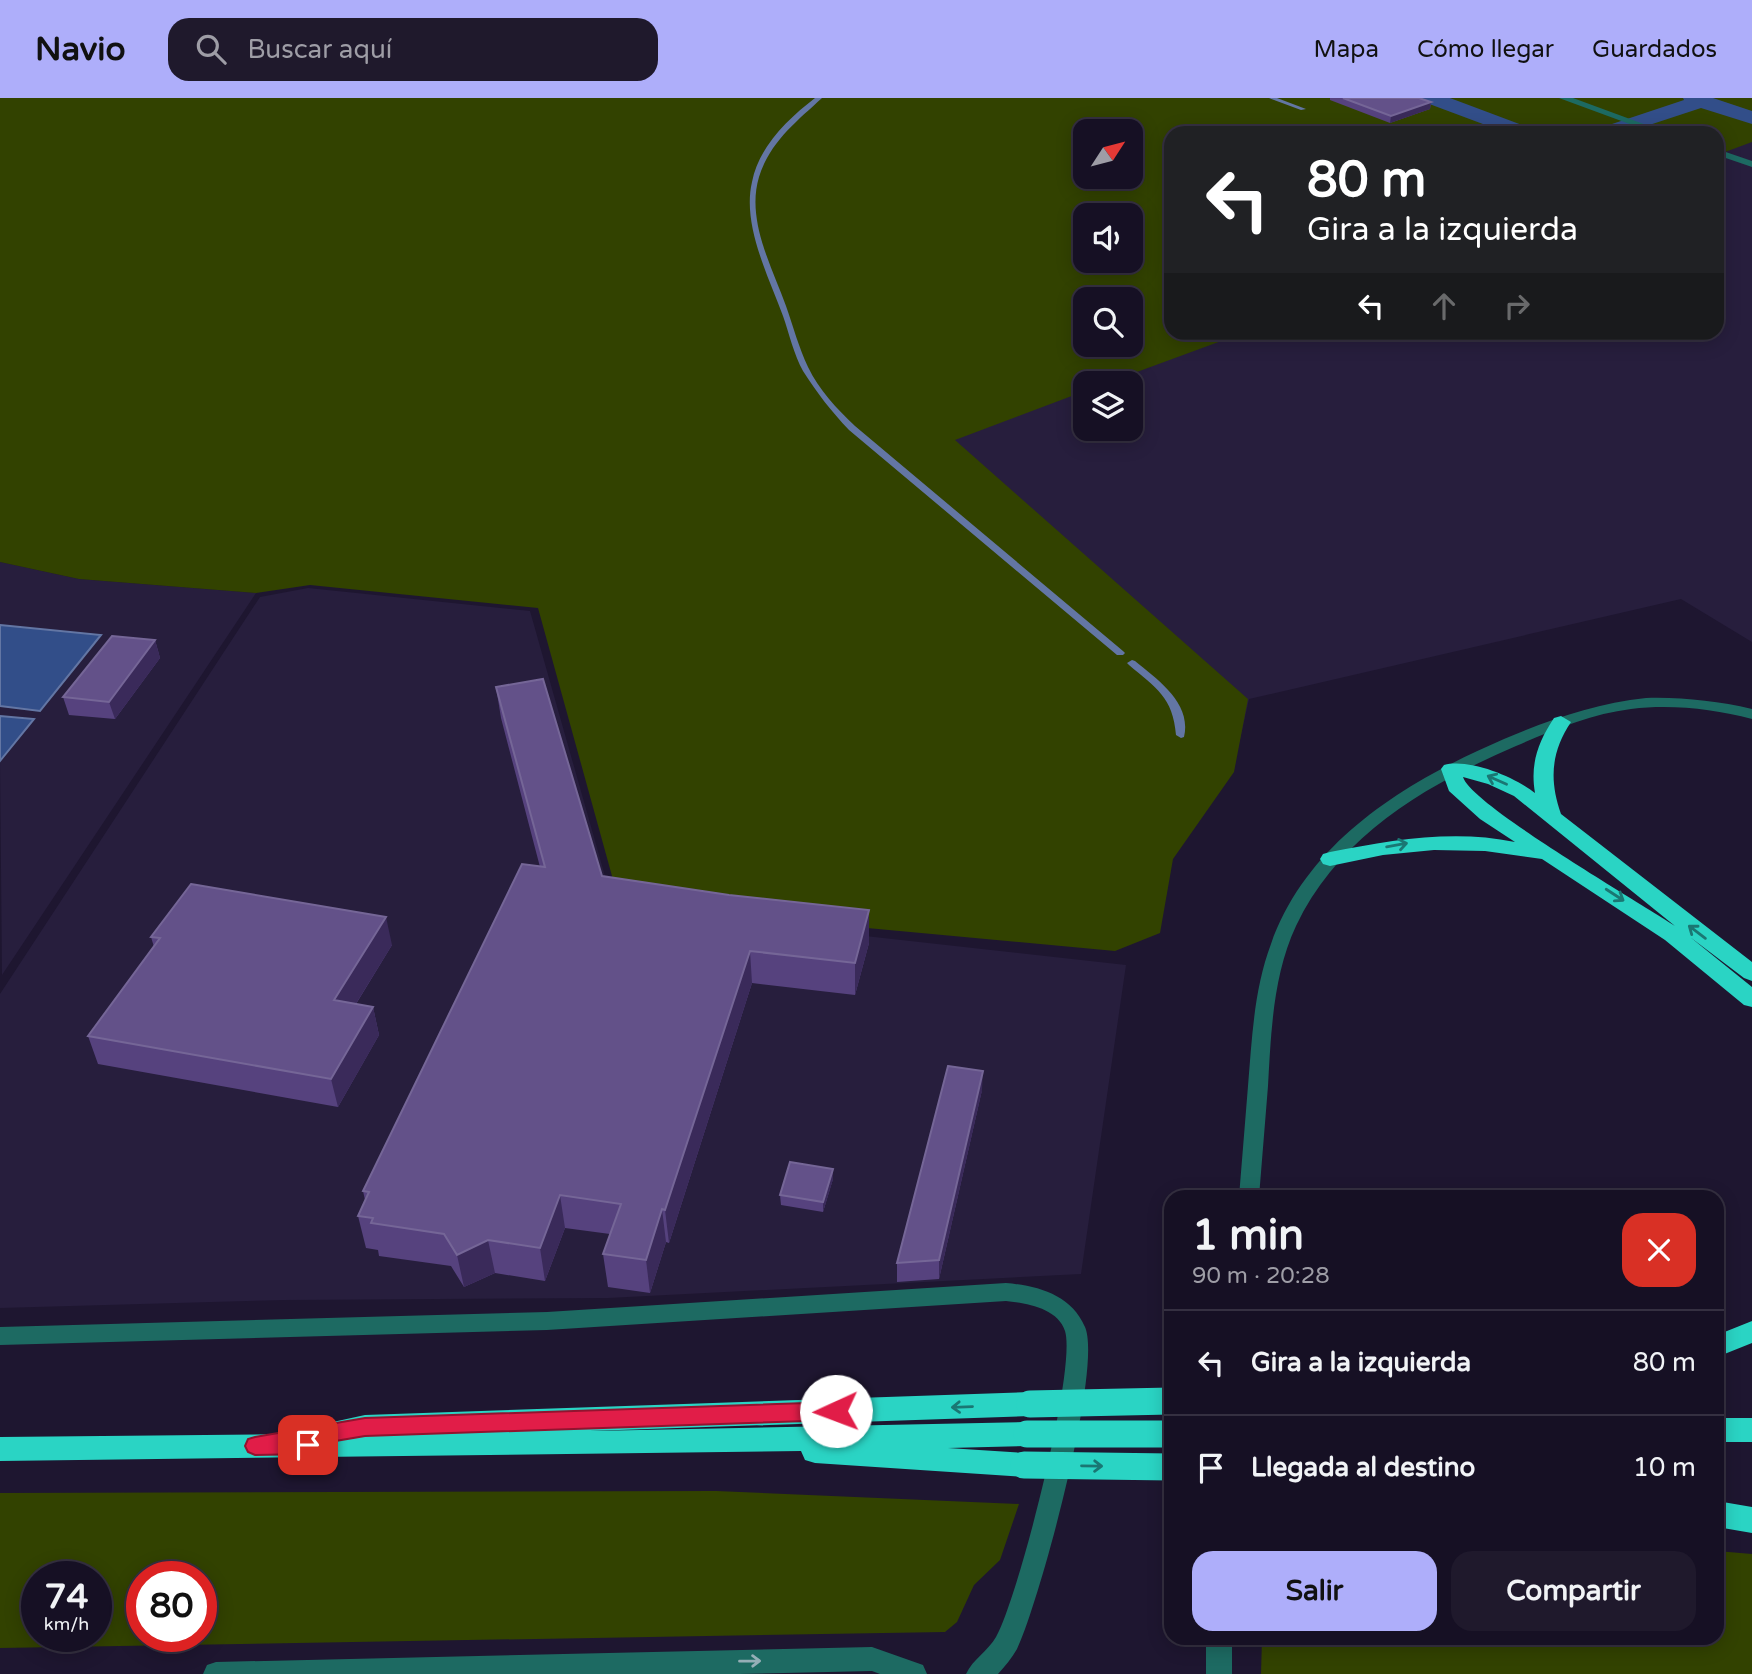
<!DOCTYPE html>
<html lang="es">
<head>
<meta charset="utf-8">
<style>
	:root { --surface:#161024; --page:#1f192c; --text:#f1f3f6; --muted:#9e9da6; --line:#353041; --accent:#aeaefa }
	body { margin:0; font-family:"Varela Round",sans-serif; background:var(--page); color:var(--text); height:100vh; display:flex; flex-direction:column; font-size:26px; white-space:nowrap }
	* { box-sizing:border-box; margin:0 }
	p { font-size:23px; color:var(--muted) }
	.icon { flex:none; width:38px; height:38px; fill:none; stroke:currentColor; stroke-width:2; stroke-linecap:round; stroke-linejoin:round }
	.map { position:relative; flex:1; overflow:hidden }
	.drawer { position:absolute; left:1164px; top:1092px; width:560px; height:455px; display:flex; flex-direction:column; background:var(--surface); border-radius:21px; box-shadow:0 4px 18px #0003,0 0 0 2px var(--line) }
	.drawer>* { flex:none }
	.guide { position:absolute; left:1164px; top:28px; width:560px; height:214px; border-radius:21px; box-shadow:0 4px 18px #0003,0 0 0 2px var(--line); background:#202124; color:#fff; overflow:hidden }
	.needle { width:46px; rotate:54deg }
	.controls { position:absolute; left:1073px; top:21px; display:grid; gap:14px }
	.controls a { display:grid; place-items:center; width:70px; height:70px; border-radius:14px; background:var(--surface); box-shadow:0 4px 18px #0003,0 0 0 2px var(--line); font-size:35px }
	.speed { position:absolute; left:21px; top:1463px; display:flex; gap:14px; font-size:35px; font-weight:700; text-align:center }
	.speed>* { display:grid; place-content:center; width:91px; height:91px; border-radius:50%; background:var(--surface); box-shadow:0 4px 18px #0003,0 0 0 2px var(--line); line-height:1 }
	.speed small { font-size:18px; font-weight:400 }
	.speed .limit { border:10px solid #d22; background:#fff; color:#111 }
	.pin { position:absolute; display:grid; place-items:center; width:60px; height:60px; color:#fff; margin:-30px; border-radius:14px; box-shadow:0 4px 10px #0006 }
	.me { position:absolute; width:77px; margin:-38px; rotate:268deg; stroke-linejoin:round; filter:drop-shadow(0 0 5px #0008) }
	.turn { display:flex; align-items:center; gap:24px; height:147px; padding:0 28px; font-size:32px }
	.turn .icon { width:91px; height:91px; stroke-width:2.5 }
	.turn b { display:block; font-size:49px; line-height:60px }
	.lanes { display:flex; align-items:center; height:66px; padding:0 28px; background:#0003; justify-content:center; gap:35px; direction:ltr }
	.lanes .off { opacity:.35 }
	.round { display:grid; place-items:center; flex:none; width:74px; height:74px; border-radius:21px; background:var(--page) }
	.head { display:flex; align-items:center; justify-content:space-between; height:119px; padding:0 28px }
	h1 { font-size:42px; font-weight:800; line-height:52px }
	.action { display:flex; gap:14px; margin-top:auto; padding:14px 28px }
	.action a { flex:1; height:80px; border-radius:21px; background:var(--accent); color:#111; font-size:28px; font-weight:800; line-height:80px; text-align:center }
	.action a+a { background:var(--page); color:var(--text) }
	ul { padding:0; list-style:none }
	li { display:flex; align-items:center; gap:21px; height:105px; padding:0 28px; border-top:2px solid var(--line) }
	li div { flex:1 }
	li b { display:block; font-size:26px }
	li em { font-style:normal }
	header { display:flex; align-items:center; gap:42px; box-sizing:border-box; height:98px; padding:0 35px; background:var(--accent); color:#111 }
	header strong { font-size:33px }
	nav { display:flex; gap:38px; margin-inline-start:auto; font-size:24px }
	.search { width:490px; height:63px; background:var(--page); display:flex; align-items:center; gap:18px; box-sizing:border-box; padding:0 24px; border-radius:21px; color:var(--muted); font-size:26px }
	.map>svg:first-child { display:block }
</style>
</head>
<body>
<header>
<strong>Navio</strong>
<div class="search"><svg class="icon" aria-label="search" viewBox="0 0 24 24"><circle cx="10" cy="10" r="6"/><path d="M15 15l6 6"/></svg>Buscar aquí</div>
<nav><a>Mapa</a><a>Cómo llegar</a><a>Guardados</a></nav>
</header>
<div class="map">
<svg width="1752" height="1576" viewBox="0 0 1752 1576">
	<rect width="100%" height="100%" fill="#1e1630"/>
	<path fill="#271e3d" fill-rule="evenodd" d="M813 0H1752V544L1681 501 1249 601 1233 673 906 381ZM1085 33H1130V79H1085ZM1171 35H1717V234H1171ZM1085 117H1130V163H1085ZM1085 201H1130V247H1085ZM1085 285H1130V331H1085Z
		M0 464 79 481 256 495 2 877 0 663 33 622 0 618V608L41 612 101 536 0 527Z
		M308 490 530 513 614 810 1126 867 1081 1176 608 1200 285 1202 0 1210V896L260 499Z"/>
	<path fill="#324200" fill-rule="evenodd" d="M0 0H1752V44L1717 57V35H1171V234L1243 235 1107 285H1085V293L955 342 1248 601 1234 674 1173 761 1160 835 1115 853 620 807 538 510 310 487 256 495 79 481 0 464ZM1085 33H1130V79H1085ZM1085 117H1130V163H1085ZM1085 201H1130V247H1085Z
		M716 1393 1019 1406 1000 1462 974 1487 957 1524 945 1534 0 1550V1395ZM37 1479H96V1538H37ZM142 1479H201V1538H142Z
		M1717 1453 1752 1456V1576H1261L1262 1540H1717Z"/>
	<path fill="#324e89" stroke="#6376a4" stroke-width="2" d="M0 527 101 537 40 613 0 608Z
		M0 618 34 621 0 663Z"/>
	<g fill="none" stroke-linecap="round" stroke-linejoin="round">
		<path fill="#6376a4" fill-rule="evenodd" d="M815 0H822C796 24 770 44 759 79 746 122 772 169 786 208 793 228 799 250 808 269 819 292 837 311 855 328L1123 553 1125 555 1123 557H1117L849 332C831 313 817 295 803 273 794 257 789 235 783 218 768 177 742 127 752 84 759 48 788 21 815 0Z
			M1269 0H1277L1306 11 1301 12Z
			M1132 562 1135 563C1158 582 1192 605 1184 639L1181 640 1176 637C1173 599 1156 590 1129 567L1127 565Z"/>
		<path fill="#324e89" fill-rule="evenodd" d="M1421 0H1450L1533 31 1536 35H1507L1424 4Z
			M1683 0H1713L1752 13V26L1701 10 1625 35H1594L1597 31 1684 2Z"/>
		<path fill="#1d6a62" fill-rule="evenodd" d="M1559 0H1573L1668 35H1654Z
			M1717 51 1752 63V69L1717 57Z
			M1646 600C1682 599 1717 603 1752 611V621C1713 611 1672 606 1631 611 1591 616 1553 632 1516 648 1428 686 1339 737 1296 828 1273 877 1271 935 1268 988 1265 1025 1262 1062 1259 1099H1239C1242 1062 1245 1025 1248 988 1252 940 1254 891 1271 846 1308 742 1407 683 1504 641 1549 622 1596 605 1646 600Z
			M1006 1185C1039 1188 1071 1197 1085 1229 1103 1270 1039 1505 1017 1551 1012 1560 1005 1568 998 1576H966C973 1561 988 1553 996 1539 1018 1500 1077 1271 1065 1233 1058 1210 1026 1205 1006 1203L547 1232 0 1247V1229L547 1214Z
			M1206 1540H1232V1576H1206Z
			M872 1549 923 1567 927 1576H880L872 1573 739 1576H203L207 1567 216 1564Z"/>
		<path fill="#2ad4c4" fill-rule="evenodd" d="M1561 618 1571 624C1551 654 1549 682 1561 716L1752 864V883L1744 880 1690 839 1752 889V909L1744 907 1665 842 1542 761 1485 753 1434 752 1383 757 1330 768 1323 766 1320 761 1323 756 1330 754C1391 742 1454 731 1515 744L1480 721 1449 693 1441 671 1444 667C1469 660 1515 679 1535 695 1530 666 1538 644 1554 620ZM1463 679 1488 686 1514 698 1675 828C1641 805 1471 707 1463 679Z
			M1752 1223V1245L1717 1259V1237Z
			M1030 1294 1040 1298 1044 1306 1040 1314 1030 1318 590 1333 1027 1324 1037 1328 1041 1336 1037 1344 1027 1348 948 1350 1024 1355 1034 1358 1038 1367 1034 1376 1024 1379 815 1365 805 1362 801 1353 0 1363V1339L307 1336 310 1329 365 1317Z
			M1717 1320H1752V1344H1717Z
			M1717 1403 1752 1409V1435L1717 1429Z"/>
		<path stroke="#2ad4c4" stroke-width="27" d="M1030 1306 1171 1303
			M1027 1336H1171
			M1024 1367 1171 1369"/>
	</g>
	<path fill="#56427e" d="M1330 0H1419L1431 4 1430 11 1390 25 1330 2Z
		M155 542 160 560 115 621 69 617 63 599Z
		M496 589 602 778 869 845 855 897 752 885 669 1145 666 1144 650 1195 608 1189 603 1156 610 1136 565 1130 545 1183 495 1175 464 1189 451 1168 379 1158 378 1152 366 1150 358 1118 365 1102 363 1093 540 769 501 620Z
		M151 839 392 847 356 906 373 909 379 937 338 1009 98 966 88 938 154 849Z
		M982 992 939 1181 897 1184V1165Z
		M833 1081 823 1114 781 1107 780 1097Z"/>
	<path fill="#3a2a5a" d="M1431 4 1430 11 1390 25 1391 18Z
		M155 542 160 560 115 621 109 604Z
		M869 812V845L855 897V865Z
		M386 819 392 847 341 930 334 902Z
		M750 853 752 885 669 1145 665 1112Z
		M373 909 379 937 338 1009 331 981Z
		M983 973 982 992 939 1181V1162Z
		M833 1071V1081L823 1114V1104Z
		M560 1097 565 1130 545 1183 540 1150Z
		M662 1111 666 1144 650 1195 646 1162Z
		M488 1142 495 1175 464 1189 457 1157Z"/>
	<path fill="#635189" stroke="#756697" stroke-width="2" d="M1343 0H1419L1431 4 1391 18Z
		M112 538 155 542 109 604 63 599Z
		M543 581 602 778 729 797 869 812 855 865 750 853 665 1112 662 1111 646 1162 603 1156 621 1106 560 1097 540 1150 488 1142 457 1157 444 1136 371 1125 373 1120 358 1118 369 1094 363 1093 522 766 545 769 496 589Z
		M191 786 386 819 334 902 373 909 331 981 88 938 160 840 151 839Z
		M948 968 983 973 939 1162 897 1165Z
		M790 1064 833 1071 823 1104 780 1097Z"/>
	<defs><path id="oneway-shaft" d="M-6 0H5M1.5-3L5.5 0L1.5 3" fill="none" stroke-width="1.6" stroke-linecap="round" stroke-linejoin="round" transform="scale(1.75)"/></defs>
	<g stroke="#1a7773">
		<use href="#oneway-shaft" transform="translate(1497 682) rotate(-156)"/>
		<use href="#oneway-shaft" transform="translate(1397 747) rotate(-10)"/>
		<use href="#oneway-shaft" transform="translate(1615 797) rotate(33)"/>
		<use href="#oneway-shaft" transform="translate(1697 834) rotate(-143)"/>
		<use href="#oneway-shaft" transform="translate(962 1309) rotate(178)"/>
		<use href="#oneway-shaft" transform="translate(1092 1368) rotate(1)"/>
	</g>
	<use stroke="#95aeb6" href="#oneway-shaft" transform="translate(750 1563) rotate(-1)"/>
	<path fill="#e11d48" stroke="#92132f" stroke-width="2" d="M836 1304 844 1307 847 1313 844 1319 836 1322 365 1338 318 1346 316 1354 308 1356 255 1357 248 1354 245 1348 248 1341 255 1339 365 1320Z"/>
</svg>
<div class="controls">
<a><svg class="needle" viewBox="-14 -14 28 28"><path d="M0-13l5 13h-10z" fill="#e53935"/><path d="M0 13l5-13h-10z" fill="#9e9da6"/></svg></a>
<a><svg class="icon" aria-label="sound" viewBox="0 0 24 24"><path d="M4 9h4l5-4v14l-5-4H4zM17 9q2 3 0 6"/></svg></a>
<a><svg class="icon" aria-label="search" viewBox="0 0 24 24"><circle cx="10" cy="10" r="6"/><path d="M15 15l6 6"/></svg></a>
<a><svg class="icon" aria-label="layers" viewBox="0 0 24 24"><path d="M12 4l9 5-9 5-9-5zM3 14l9 5 9-5"/></svg></a>
</div>
<div class="speed"><div>74<small>km/h</small></div><div class="limit">80</div></div>
<div class="pin" style="left:308px;top:1347px;background:#d93025"><svg class="icon" aria-label="arrive" viewBox="0 0 24 24"><path d="M6 21V4h12l-3 4 3 4H6"/></svg></div>
<svg class="me" style="left:836px;top:1313px" viewBox="-20 -20 40 40"><circle r="19" fill="#fff"/><path d="M0-13L10 11 0 6-10 11z" fill="#e11d48"/></svg>
<div class="guide">
<div class="turn"><svg class="icon" aria-label="left" viewBox="0 0 24 24"><path d="M17 20v-9H6M10 6l-5 5 5 5"/></svg><div><b>80 m</b>Gira a la izquierda</div></div>
<div class="lanes"><svg class="icon" aria-label="left" viewBox="0 0 24 24"><path d="M17 20v-9H6M10 6l-5 5 5 5"/></svg><svg class="icon off" aria-label="ahead" viewBox="0 0 24 24"><path d="M12 20V5M6 11l6-6 6 6"/></svg><svg class="icon off" aria-label="right" viewBox="0 0 24 24"><path d="M7 20v-9h11M14 6l5 5-5 5"/></svg></div>
</div>
<section class="drawer">
<div class="head"><div><h1>1 min</h1><p>90 m · 20:28</p></div><a class="round" style="background:#d93025;color:#fff"><svg class="icon" aria-label="close" viewBox="0 0 24 24"><path d="M6 6l12 12M18 6L6 18"/></svg></a></div>
<ul>
<li><svg class="icon" aria-label="left" viewBox="0 0 24 24"><path d="M17 20v-9H6M10 6l-5 5 5 5"/></svg><div><b>Gira a la izquierda</b></div><em>80 m</em></li>
<li><svg class="icon" aria-label="arrive" viewBox="0 0 24 24"><path d="M6 21V4h12l-3 4 3 4H6"/></svg><div><b>Llegada al destino</b></div><em>10 m</em></li>
</ul>
<div class="action"><a>Salir</a><a>Compartir</a></div>
</section>
</div>
</body>
</html>
